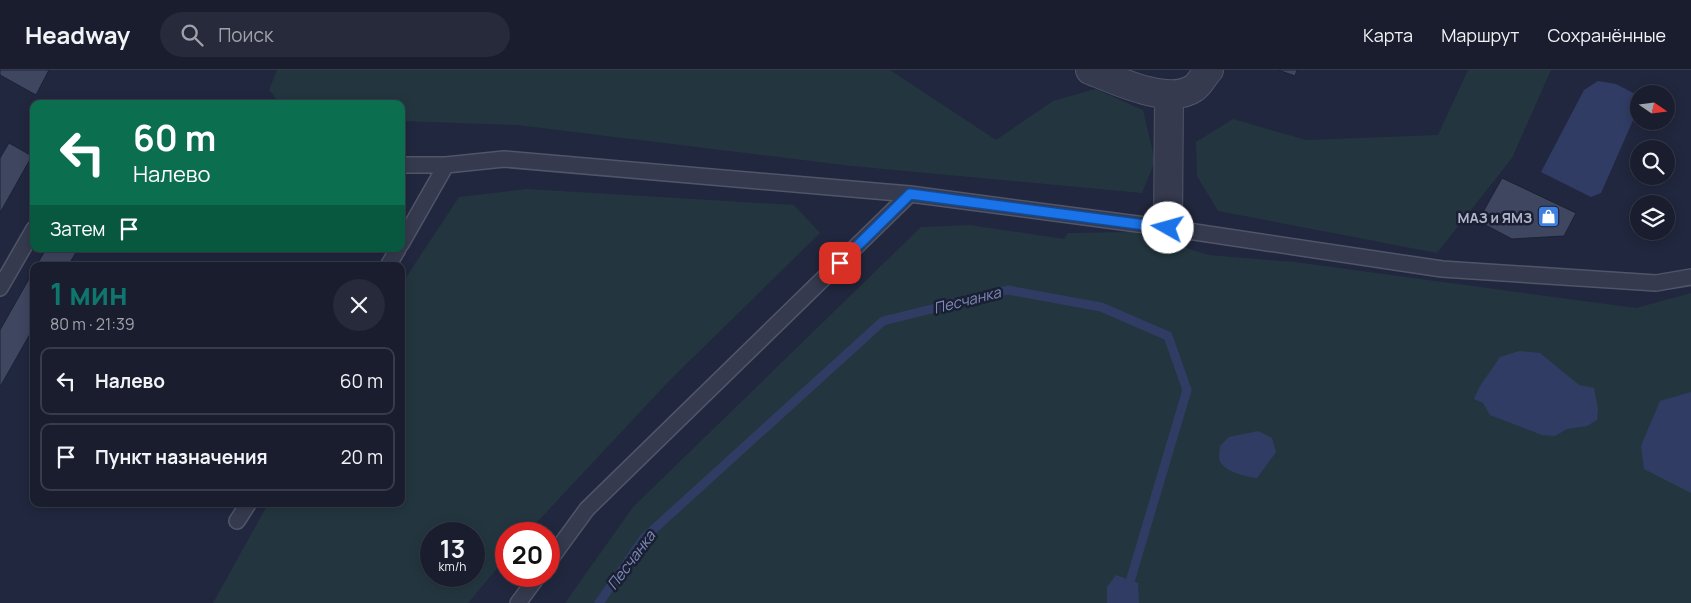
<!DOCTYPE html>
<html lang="ru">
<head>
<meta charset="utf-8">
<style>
	:root { --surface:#191d2e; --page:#262a3a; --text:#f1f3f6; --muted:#9fa2aa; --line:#373b4a; --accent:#0f766e }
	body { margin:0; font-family:Manrope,sans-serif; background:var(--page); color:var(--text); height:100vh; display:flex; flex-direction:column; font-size:19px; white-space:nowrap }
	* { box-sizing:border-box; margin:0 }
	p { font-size:16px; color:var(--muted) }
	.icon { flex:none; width:28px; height:28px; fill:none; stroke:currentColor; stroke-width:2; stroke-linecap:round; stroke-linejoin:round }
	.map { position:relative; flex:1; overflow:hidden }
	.sheet { position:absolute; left:30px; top:192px; width:375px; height:245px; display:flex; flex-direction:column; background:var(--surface); border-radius:10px; box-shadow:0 2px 12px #0003,0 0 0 1px var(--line) }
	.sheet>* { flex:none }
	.banner { position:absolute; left:30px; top:30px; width:375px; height:152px; border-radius:10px; box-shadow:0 2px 12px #0003,0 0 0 1px var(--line); background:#0b6e4f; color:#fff; overflow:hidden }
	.needle { width:32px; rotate:104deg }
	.controls { position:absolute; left:1630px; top:15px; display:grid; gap:10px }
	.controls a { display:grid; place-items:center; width:45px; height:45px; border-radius:50%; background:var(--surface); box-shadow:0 2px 12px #0003,0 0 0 1px var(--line); font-size:25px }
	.speed { position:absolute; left:420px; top:452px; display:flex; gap:10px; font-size:25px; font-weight:700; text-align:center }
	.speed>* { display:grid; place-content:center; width:65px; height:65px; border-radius:50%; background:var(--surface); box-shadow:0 2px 12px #0003,0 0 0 1px var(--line); line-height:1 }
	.speed small { font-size:12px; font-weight:400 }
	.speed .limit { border:8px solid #d22; background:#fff; color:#111 }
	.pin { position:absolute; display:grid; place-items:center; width:42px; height:42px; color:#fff; margin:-21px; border-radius:10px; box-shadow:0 2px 8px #0006 }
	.me { position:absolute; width:55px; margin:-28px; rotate:277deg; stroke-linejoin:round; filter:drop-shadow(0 0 4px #0008) }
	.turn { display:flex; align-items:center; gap:18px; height:105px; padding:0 20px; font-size:22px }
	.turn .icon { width:65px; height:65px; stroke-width:2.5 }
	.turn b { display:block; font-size:35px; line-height:42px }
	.then { display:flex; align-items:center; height:48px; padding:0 20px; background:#0003; gap:10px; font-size:19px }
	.round { display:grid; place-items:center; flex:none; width:52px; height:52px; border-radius:26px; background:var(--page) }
	.head { display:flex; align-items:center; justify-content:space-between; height:85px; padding:0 20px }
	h1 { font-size:30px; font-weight:700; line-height:38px; color:var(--accent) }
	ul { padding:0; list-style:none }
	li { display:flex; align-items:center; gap:15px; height:68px; margin:0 10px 8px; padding:0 10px; border:2px solid var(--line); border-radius:10px }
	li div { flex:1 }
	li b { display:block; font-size:19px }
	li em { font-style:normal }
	header { display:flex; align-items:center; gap:30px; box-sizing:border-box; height:70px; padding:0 25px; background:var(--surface); border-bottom:1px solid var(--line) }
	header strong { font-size:24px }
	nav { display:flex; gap:28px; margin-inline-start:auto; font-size:18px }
	.search { width:350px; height:45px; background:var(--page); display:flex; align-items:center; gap:12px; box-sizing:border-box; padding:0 18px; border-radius:28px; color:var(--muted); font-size:19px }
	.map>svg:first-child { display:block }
</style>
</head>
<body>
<header>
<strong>Headway</strong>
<div class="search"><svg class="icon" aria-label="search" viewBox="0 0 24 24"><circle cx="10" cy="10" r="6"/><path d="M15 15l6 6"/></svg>Поиск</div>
<nav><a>Карта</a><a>Маршрут</a><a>Сохранённые</a></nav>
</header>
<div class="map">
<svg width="1691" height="533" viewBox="0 0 1691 533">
	<rect width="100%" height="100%" fill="#21273e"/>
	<path fill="#23363f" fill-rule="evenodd" d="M277 0H890L996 70 1053 31 1095 19 1143 40 1155 91 1142 123 852 96 517 55 401 51V34H281L269 20Z
		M1468 0H1551L1512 88 1437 183 1218 141 1197 106 1196 72 1233 49 1306 70 1438 65Z
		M527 119 794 135 820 163 669 311 526 464H506V488L468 533H213L268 434H401V215L459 127ZM431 464H474V506H431Z
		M970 155 1064 169 1068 163 1133 162 1209 185 1295 192 1636 238 1691 223V533H565L633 437 921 157Z"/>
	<path fill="#313c64" d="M1598 11 1616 14 1637 25 1638 39 1601 123 1591 127 1541 102 1584 20Z
		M1519 281 1540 283 1579 315 1594 318 1598 339 1597 350 1587 356 1567 359 1555 366 1542 365 1490 345 1483 333 1474 329 1480 316 1500 287Z
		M1691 322V423L1644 399 1641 376 1660 331Z
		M1258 361 1272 368 1276 382 1257 408C1246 407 1221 401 1219 388 1219 384 1220 379 1220 376L1229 367Z
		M1116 505 1138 513 1139 533H1107V517Z"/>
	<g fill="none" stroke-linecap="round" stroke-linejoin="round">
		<path stroke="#313c64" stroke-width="9" d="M599 533 644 468 883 251 1008 220 1101 237 1168 266 1187 320 1126 525 1128 533"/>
	</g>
	<path fill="#3f4660" stroke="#1c2135" d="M0 0H49L36 25 0 5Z
		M1278 0H1297L1295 6Z
		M9 73 32 86 0 143V88Z
		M1502 108 1576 143 1564 166 1512 169 1478 151Z
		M46 179H78L68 196H36Z
		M34 200V257L0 317V260Z"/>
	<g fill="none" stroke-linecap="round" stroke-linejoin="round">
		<defs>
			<path id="service" d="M401 95H446L504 89 910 124 1168 158 1442 199 1656 213 1691 207
				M401 174 446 95
				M388 196 398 179
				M0 218 34 159
				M237 451 248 434
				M549 491 587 439 910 124
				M518 533 538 506"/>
			<path id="minor" d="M1090 0C1115 10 1169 36 1194 18 1200 14 1204 5 1209 0
				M1168 158 1169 25"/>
		</defs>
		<use href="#service" stroke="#505569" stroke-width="18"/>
		<use href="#minor" stroke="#505569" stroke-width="30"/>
		<use href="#service" stroke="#353a4e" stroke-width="15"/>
		<use href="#minor" stroke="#353a4e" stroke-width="28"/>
	</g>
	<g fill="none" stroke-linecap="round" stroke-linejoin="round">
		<defs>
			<path id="route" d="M840 193 910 124 1168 158"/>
		</defs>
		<use href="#route" stroke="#114b97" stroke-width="12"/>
		<use href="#route" stroke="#1a73e8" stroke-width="9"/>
	</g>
	<defs>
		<symbol id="shop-square" viewBox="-11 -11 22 22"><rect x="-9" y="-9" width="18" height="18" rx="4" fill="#3f7fe0" stroke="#1a1f33"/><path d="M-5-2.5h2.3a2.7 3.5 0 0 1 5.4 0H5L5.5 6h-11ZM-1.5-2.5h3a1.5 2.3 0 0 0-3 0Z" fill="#fff"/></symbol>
	</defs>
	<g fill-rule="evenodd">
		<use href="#shop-square" x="1536" y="134" width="25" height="25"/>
	</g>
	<g text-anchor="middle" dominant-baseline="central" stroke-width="5" stroke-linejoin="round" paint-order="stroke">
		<g font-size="14" font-weight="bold" fill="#b0b5c9" stroke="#1a1f33" text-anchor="end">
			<text x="1532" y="147">МАЗ и ЯМЗ</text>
		</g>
		<g font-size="15" font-style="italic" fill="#7d8bb8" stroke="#1a1f33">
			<text transform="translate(967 230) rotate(-14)">Песчанка</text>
			<text transform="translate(631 490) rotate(-53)">Песчанка</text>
		</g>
	</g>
</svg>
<div class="controls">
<a><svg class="needle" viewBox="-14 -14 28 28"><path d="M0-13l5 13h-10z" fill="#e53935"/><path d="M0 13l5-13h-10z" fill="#9fa2aa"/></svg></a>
<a><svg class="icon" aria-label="search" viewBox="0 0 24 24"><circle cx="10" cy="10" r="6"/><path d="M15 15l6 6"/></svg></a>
<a><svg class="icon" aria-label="layers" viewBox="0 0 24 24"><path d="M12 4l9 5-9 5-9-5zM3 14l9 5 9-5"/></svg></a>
</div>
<div class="speed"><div>13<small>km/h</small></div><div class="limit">20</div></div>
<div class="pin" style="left:840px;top:193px;background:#d93025"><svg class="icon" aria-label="arrive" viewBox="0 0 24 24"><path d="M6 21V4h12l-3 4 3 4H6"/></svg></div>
<svg class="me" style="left:1168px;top:158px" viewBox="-20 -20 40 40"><circle r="19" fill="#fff"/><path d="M0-13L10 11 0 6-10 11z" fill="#1a73e8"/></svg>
<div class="banner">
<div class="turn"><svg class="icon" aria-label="left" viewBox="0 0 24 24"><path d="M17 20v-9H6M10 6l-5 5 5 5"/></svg><div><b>60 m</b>Налево</div></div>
<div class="then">Затем<svg class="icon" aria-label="arrive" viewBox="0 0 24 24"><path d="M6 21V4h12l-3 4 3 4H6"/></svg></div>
</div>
<section class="sheet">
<div class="head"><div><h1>1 мин</h1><p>80 m · 21:39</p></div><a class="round"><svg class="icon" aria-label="close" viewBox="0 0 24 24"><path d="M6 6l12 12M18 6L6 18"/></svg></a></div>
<ul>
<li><svg class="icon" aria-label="left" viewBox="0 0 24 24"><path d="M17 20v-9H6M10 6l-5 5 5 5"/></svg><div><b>Налево</b></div><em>60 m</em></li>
<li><svg class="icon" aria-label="arrive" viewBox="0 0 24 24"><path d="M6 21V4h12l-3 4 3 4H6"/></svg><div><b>Пункт назначения</b></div><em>20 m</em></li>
</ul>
</section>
</div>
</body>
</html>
